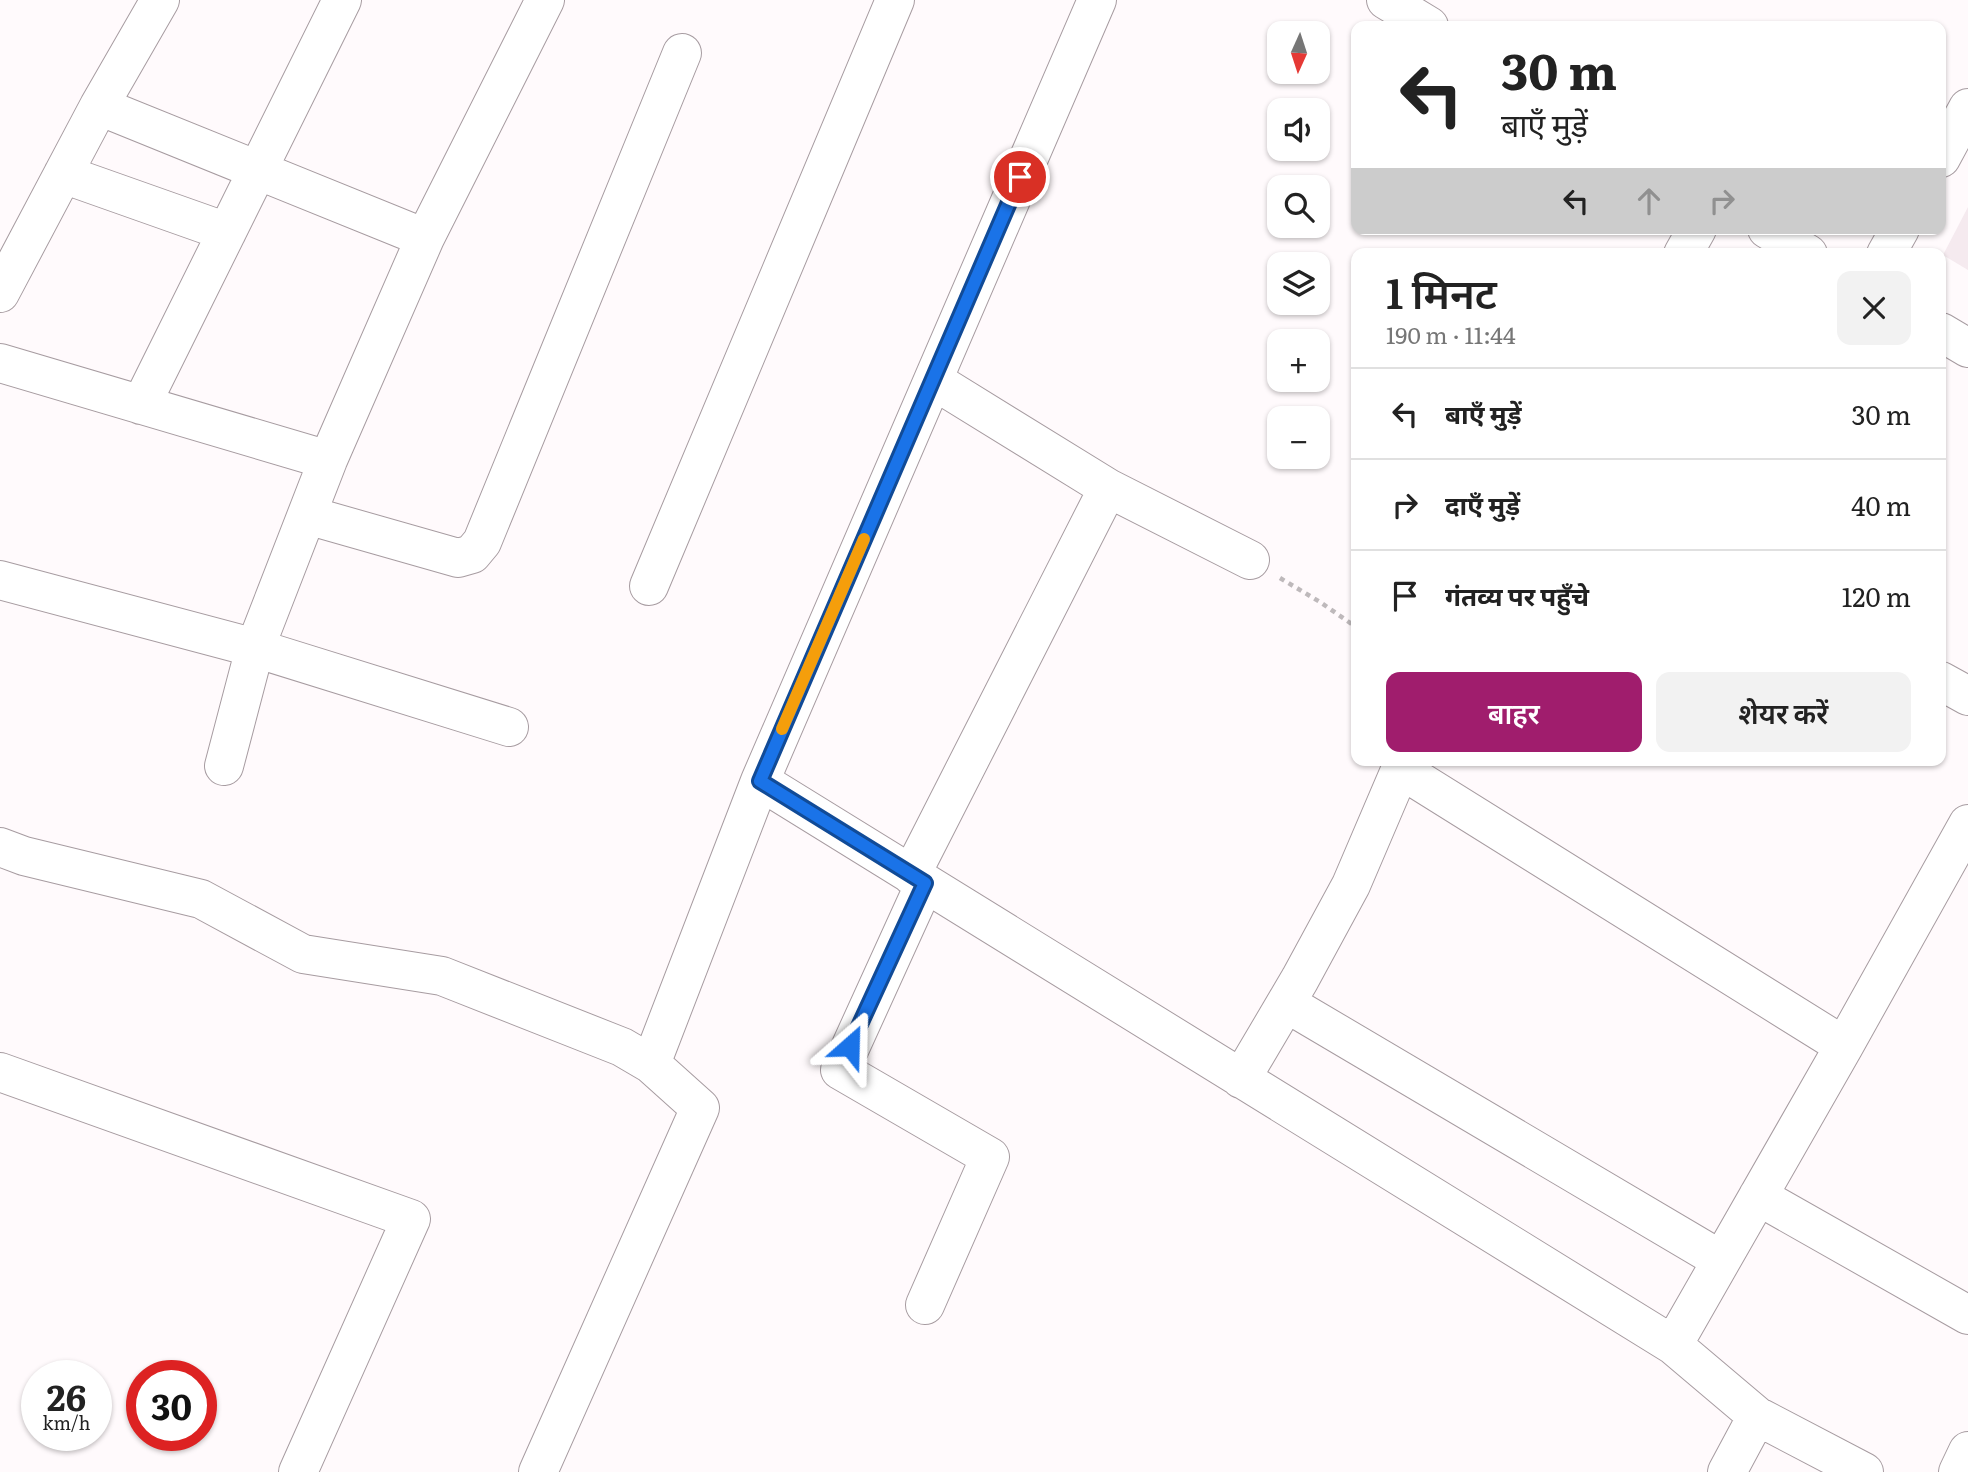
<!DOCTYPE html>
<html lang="hi">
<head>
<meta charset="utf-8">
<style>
	:root { --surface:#fff; --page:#f2f2f2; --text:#222; --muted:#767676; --line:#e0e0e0; --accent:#a01d6d }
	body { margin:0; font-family:Literata,"Noto Sans Devanagari",serif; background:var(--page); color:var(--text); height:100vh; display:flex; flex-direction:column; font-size:26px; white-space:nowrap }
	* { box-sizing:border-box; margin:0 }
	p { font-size:23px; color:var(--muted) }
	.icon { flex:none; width:38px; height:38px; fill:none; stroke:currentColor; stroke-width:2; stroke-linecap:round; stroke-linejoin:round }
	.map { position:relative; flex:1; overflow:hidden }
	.panel { position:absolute; left:1351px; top:248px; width:595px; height:518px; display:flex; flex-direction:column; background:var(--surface); border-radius:14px; box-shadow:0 2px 5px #0004 }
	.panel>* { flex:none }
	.hud { position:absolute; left:1351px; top:21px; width:595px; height:214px; border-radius:14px; box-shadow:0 2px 5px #0004; background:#fff; color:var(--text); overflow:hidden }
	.needle { width:46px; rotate:183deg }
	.tools { position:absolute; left:1267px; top:21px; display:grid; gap:14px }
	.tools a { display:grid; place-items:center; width:63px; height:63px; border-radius:14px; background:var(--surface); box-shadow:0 2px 5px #0004; font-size:35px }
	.speed { position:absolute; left:21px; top:1360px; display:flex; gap:14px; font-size:35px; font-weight:700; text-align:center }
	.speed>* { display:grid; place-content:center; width:91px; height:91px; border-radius:50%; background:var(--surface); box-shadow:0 2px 5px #0004; line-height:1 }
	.speed small { font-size:18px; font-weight:400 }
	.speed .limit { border:10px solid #d22; background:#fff; color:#111 }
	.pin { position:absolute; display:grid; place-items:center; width:60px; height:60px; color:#fff; margin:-30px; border:4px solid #fff; border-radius:50%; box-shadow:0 2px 7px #0007 }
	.me { position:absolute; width:77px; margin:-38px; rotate:25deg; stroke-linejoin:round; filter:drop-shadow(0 0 5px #0008) }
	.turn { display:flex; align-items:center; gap:24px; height:147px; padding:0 35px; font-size:32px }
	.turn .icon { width:91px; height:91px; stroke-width:2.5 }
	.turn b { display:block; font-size:49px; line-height:60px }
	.lanes { display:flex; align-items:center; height:66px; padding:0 35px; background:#0003; justify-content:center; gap:35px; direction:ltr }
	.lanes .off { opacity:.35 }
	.round { display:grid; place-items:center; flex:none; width:74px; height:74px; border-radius:14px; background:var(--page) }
	.summary { display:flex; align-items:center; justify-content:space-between; height:119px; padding:0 35px }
	h1 { font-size:42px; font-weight:600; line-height:52px }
	.button { display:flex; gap:14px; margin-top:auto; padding:14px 35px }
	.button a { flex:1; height:80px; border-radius:14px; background:var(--accent); color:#fff; font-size:28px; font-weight:600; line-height:80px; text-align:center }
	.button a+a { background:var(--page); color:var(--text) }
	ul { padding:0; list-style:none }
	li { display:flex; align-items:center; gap:21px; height:91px; padding:0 35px; border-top:2px solid var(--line) }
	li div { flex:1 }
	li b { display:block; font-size:26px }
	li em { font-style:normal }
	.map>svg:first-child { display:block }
</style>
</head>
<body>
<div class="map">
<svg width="1968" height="1472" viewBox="0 0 1968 1472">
	<rect width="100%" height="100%" fill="#fffafc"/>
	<path fill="#f5eaef" d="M1968 207V270L1943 255Z"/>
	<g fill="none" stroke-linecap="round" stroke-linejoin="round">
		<defs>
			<path id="minor" d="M1097 0 760 781 1673 1345 1844 1046 1968 824
				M99 106 425 238
				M63 174 227 232
				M1683 254 1697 229
				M0 293 99 106 160 0
				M0 363 328 460
				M141 405 342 0
				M1108 488 1250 560
				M307 515 458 558 472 554 482 542 682 53
				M0 580 255 648 509 727
				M649 586 895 0
				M1941 681 1968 696
				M224 766 255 648 328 460 425 238 545 0
				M1400 769 1844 1046
				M0 847 24 856 201 899 303 954 442 976 622 1047 651 1064
				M911 875 1108 488 933 380
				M1286 1003 1721 1260
				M0 1072 411 1219 298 1472
				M1241 1079 1300 979 1351 885 1404 761
				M1758 1196 1968 1315
				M925 1305 990 1157 840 1070 925 883
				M1673 1345 1757 1416 1727 1472
				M1757 1416 1864 1472
				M538 1472 700 1108 651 1064 760 781
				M1958 1472 1968 1451"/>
			<path id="tertiary" d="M1386 0 1429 26
				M1941 158 1968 108
				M1767 229 1808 254
				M1886 254 1900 229
				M1941 332 1968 348"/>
		</defs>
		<use href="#minor" stroke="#a79ca1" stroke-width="40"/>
		<use href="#tertiary" stroke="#a79ca1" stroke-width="40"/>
		<path stroke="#beb9bb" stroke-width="4.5" stroke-dasharray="5 5" stroke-linecap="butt" d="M1280 578 1320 602 1356 627"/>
		<use href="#minor" stroke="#fff" stroke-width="38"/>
		<use href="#tertiary" stroke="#fff" stroke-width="38"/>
	</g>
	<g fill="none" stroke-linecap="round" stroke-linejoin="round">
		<defs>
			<path id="route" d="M850 1046 925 883 760 781 1020 177"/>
		</defs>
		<use href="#route" stroke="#114b97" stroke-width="18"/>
		<use href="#route" stroke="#1a73e8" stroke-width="12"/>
		<path stroke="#f59e0b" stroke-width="12" d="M782 729 864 539"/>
	</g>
</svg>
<div class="tools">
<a><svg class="needle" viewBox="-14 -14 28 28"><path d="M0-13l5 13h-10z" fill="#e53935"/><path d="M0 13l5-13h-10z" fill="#767676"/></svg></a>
<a><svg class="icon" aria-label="sound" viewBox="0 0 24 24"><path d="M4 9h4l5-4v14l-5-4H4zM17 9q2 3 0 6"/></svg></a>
<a><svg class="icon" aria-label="search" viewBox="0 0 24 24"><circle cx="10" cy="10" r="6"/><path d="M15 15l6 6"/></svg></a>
<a><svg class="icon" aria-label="layers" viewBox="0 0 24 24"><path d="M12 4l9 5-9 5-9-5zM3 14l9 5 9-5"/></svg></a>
<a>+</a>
<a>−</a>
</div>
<div class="speed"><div>26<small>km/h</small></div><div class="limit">30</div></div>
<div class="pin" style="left:1020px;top:177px;background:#d93025"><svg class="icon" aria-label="arrive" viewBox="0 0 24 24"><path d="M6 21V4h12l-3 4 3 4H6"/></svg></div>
<svg class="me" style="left:850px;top:1046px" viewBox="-20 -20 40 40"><path d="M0-17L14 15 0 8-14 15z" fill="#1a73e8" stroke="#fff" stroke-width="4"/></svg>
<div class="hud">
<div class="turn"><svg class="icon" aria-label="left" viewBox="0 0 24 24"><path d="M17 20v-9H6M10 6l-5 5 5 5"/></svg><div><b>30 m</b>बाएँ मुड़ें</div></div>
<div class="lanes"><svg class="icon" aria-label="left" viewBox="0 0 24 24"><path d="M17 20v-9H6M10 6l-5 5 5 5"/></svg><svg class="icon off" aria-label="ahead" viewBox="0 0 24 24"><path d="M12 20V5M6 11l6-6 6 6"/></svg><svg class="icon off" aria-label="right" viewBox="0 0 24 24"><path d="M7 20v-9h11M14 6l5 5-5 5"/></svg></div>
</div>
<section class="panel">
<div class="summary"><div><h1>1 मिनट</h1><p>190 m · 11:44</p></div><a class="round"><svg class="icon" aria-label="close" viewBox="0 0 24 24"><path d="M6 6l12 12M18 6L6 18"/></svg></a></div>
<ul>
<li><svg class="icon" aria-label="left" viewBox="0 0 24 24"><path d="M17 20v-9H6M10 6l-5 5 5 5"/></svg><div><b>बाएँ मुड़ें</b></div><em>30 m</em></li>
<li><svg class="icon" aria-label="right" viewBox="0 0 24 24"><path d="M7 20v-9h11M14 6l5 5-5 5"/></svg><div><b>दाएँ मुड़ें</b></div><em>40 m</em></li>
<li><svg class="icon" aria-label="arrive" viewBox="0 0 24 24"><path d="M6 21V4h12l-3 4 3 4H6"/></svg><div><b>गंतव्य पर पहुँचे</b></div><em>120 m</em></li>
</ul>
<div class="button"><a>बाहर</a><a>शेयर करें</a></div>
</section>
</div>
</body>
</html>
